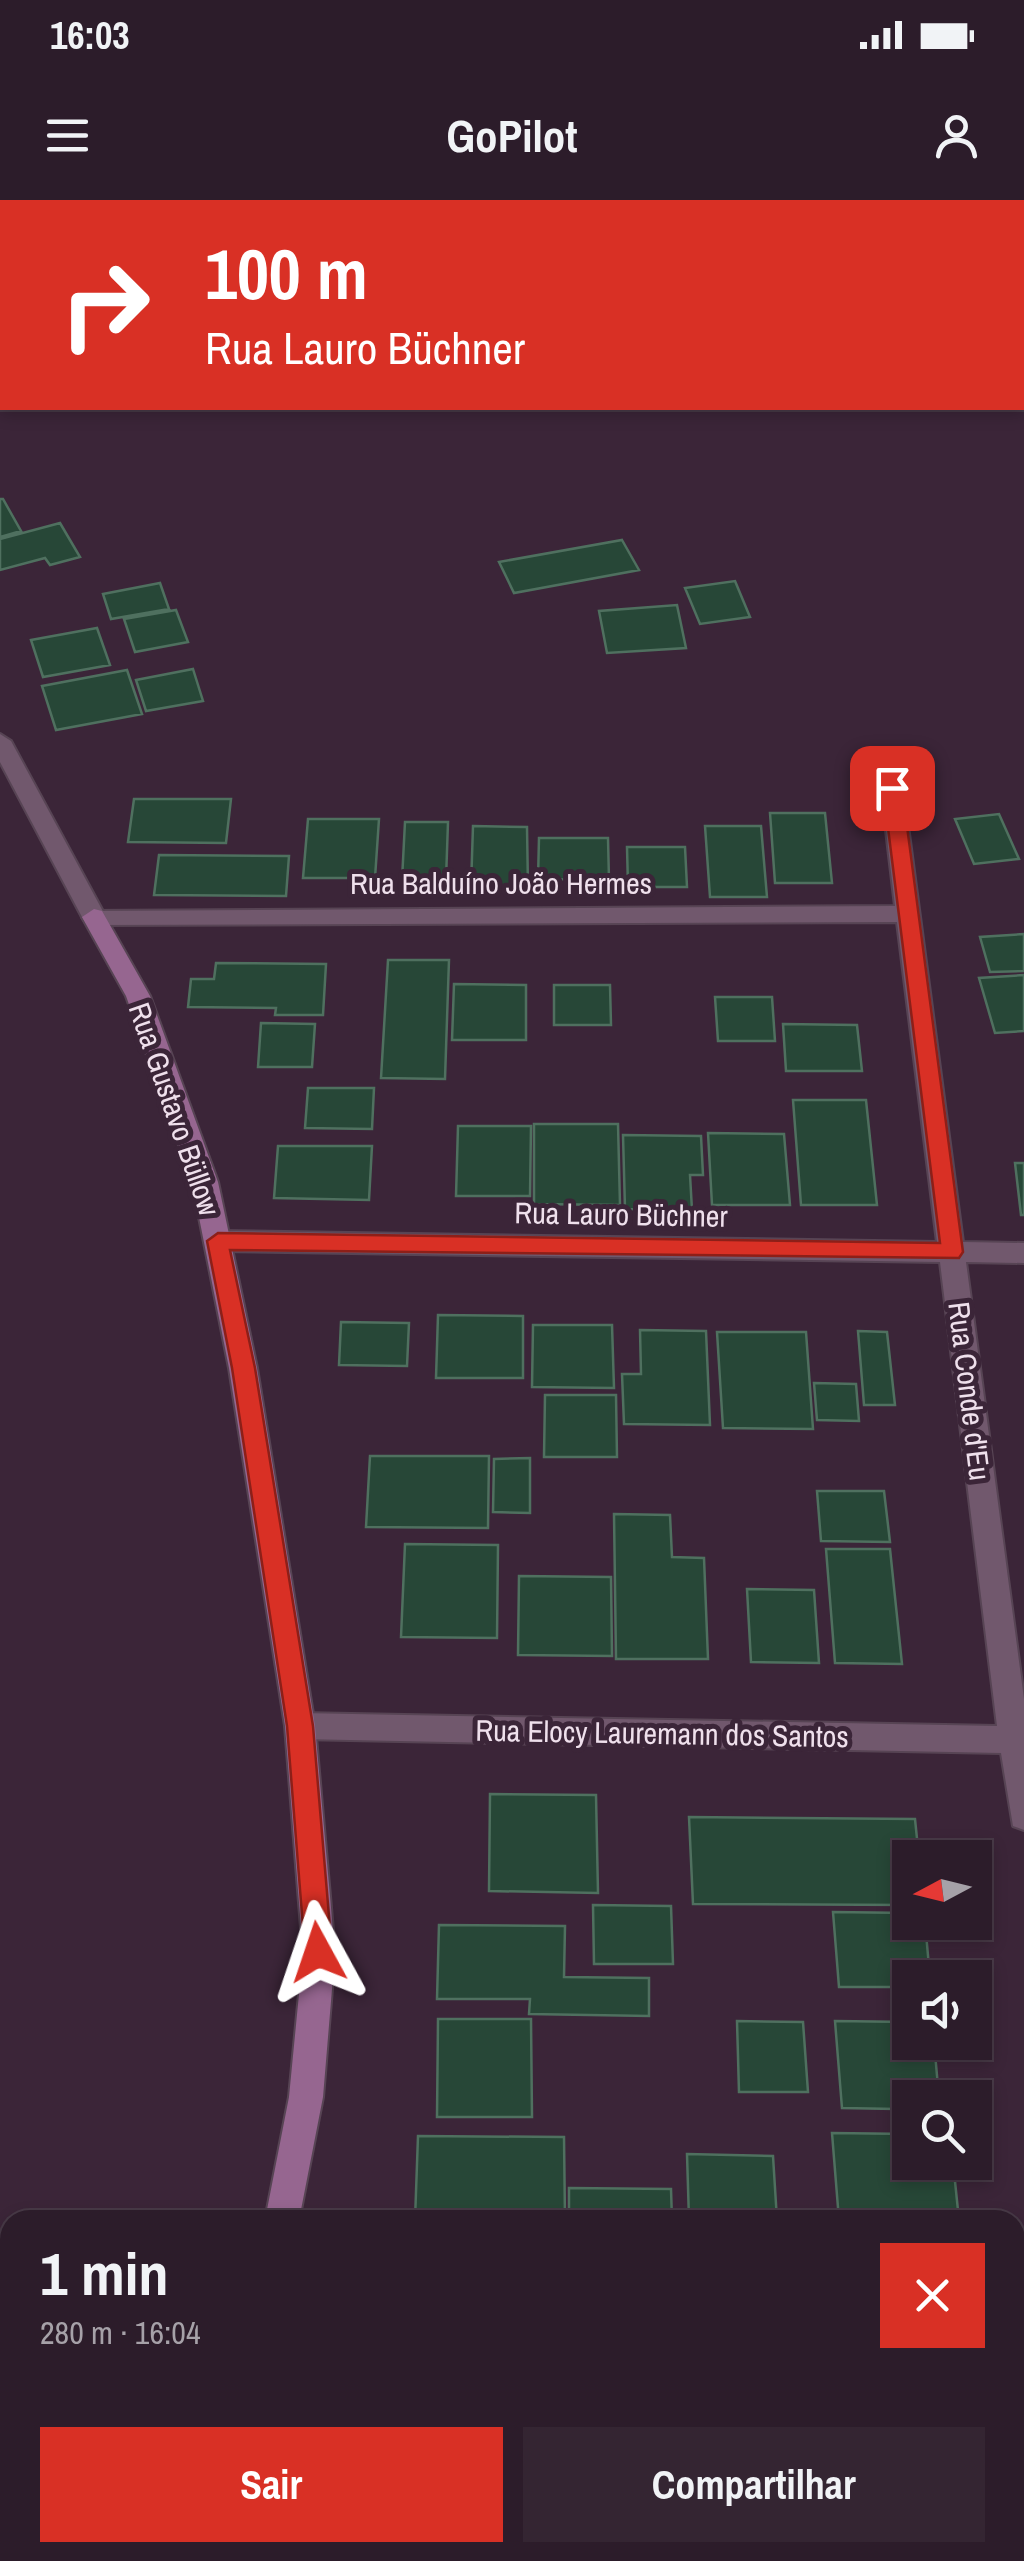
<!DOCTYPE html>
<html lang="pt">
<head>
<meta charset="utf-8">
<style>
	:root { --surface:#2c1c2a; --page:#342532; --text:#f1f3f6; --muted:#a6a1a8; --line:#483a47; --accent:#d93025 }
	body { margin:0; font-family:"Archivo Narrow",sans-serif; background:var(--page); color:var(--text); height:100vh; display:flex; flex-direction:column; font-size:38px; white-space:nowrap }
	* { box-sizing:border-box; margin:0 }
	p { font-size:32px; color:var(--muted) }
	.icon { flex:none; width:55px; height:55px; fill:none; stroke:currentColor; stroke-width:2; stroke-linecap:round; stroke-linejoin:round }
	.map { position:relative; flex:1; overflow:hidden }
	.panel { position:absolute; left:0px; top:2010px; width:1025px; height:352px; display:flex; flex-direction:column; background:var(--surface); border-radius:30px 30px 0 0; box-shadow:0 5px 15px #0003,0 0 0 2px var(--line) }
	.panel>* { flex:none }
	.top-card { position:absolute; left:0px; top:0px; width:1025px; height:210px; box-shadow:0 5px 15px #0003,0 0 0 2px var(--line); background:#d93025; color:#fff; overflow:hidden }
	.needle { width:65px; rotate:263deg }
	.fabs { position:absolute; left:892px; top:1640px; display:grid; gap:20px }
	.fabs a { display:grid; place-items:center; width:100px; height:100px; border-radius:0px; background:var(--surface); box-shadow:0 5px 15px #0003,0 0 0 2px var(--line); font-size:50px }
	.pin { position:absolute; display:grid; place-items:center; width:85px; height:85px; color:#fff; margin:-42px; border-radius:20px; box-shadow:0 5px 15px #0006 }
	.me { position:absolute; width:110px; margin:-55px; rotate:355deg; stroke-linejoin:round; filter:drop-shadow(0 0 8px #0008) }
	.turn { display:flex; align-items:center; gap:35px; height:210px; padding:0 40px; font-size:45px }
	.turn .icon { width:130px; height:130px; stroke-width:2.5 }
	.turn b { display:block; font-size:70px; line-height:85px }
	.round { display:grid; place-items:center; flex:none; width:105px; height:105px; border-radius:0px; background:var(--page) }
	.summary { display:flex; align-items:center; justify-content:space-between; height:170px; padding:0 40px }
	h1 { font-size:60px; font-weight:700; line-height:75px }
	.action { display:flex; gap:20px; margin-top:auto; padding:20px 40px }
	.action a { flex:1; height:115px; border-radius:0px; background:var(--accent); color:#fff; font-size:40px; font-weight:700; line-height:115px; text-align:center }
	.action a+a { background:var(--page); color:var(--text) }
	.status { display:flex; justify-content:space-between; align-items:center; height:70px; padding:0 50px; background:var(--surface); direction:ltr }
	.status svg { height:28px; fill:currentColor }
	header { display:flex; justify-content:space-between; align-items:center; height:130px; padding:0 40px; background:var(--surface); font-size:45px; font-weight:700 }
	.map>svg:first-child { display:block }
</style>
</head>
<body>
<div class="status"><b>16:03</b><svg viewBox="0 0 49 12"><path d="M0 12V9h3v3zM5 12V6h3v6zM10 12V3h3v9zM15 12V0h3v12zM26 1h20v11H26zM47 4h2v5h-2z"/></svg></div>
<header><svg class="icon" aria-label="menu" viewBox="0 0 24 24"><path d="M4 6h16M4 12h16M4 18h16"/></svg>GoPilot<svg class="icon" aria-label="person" viewBox="0 0 24 24"><circle cx="12" cy="8" r="4"/><path d="M4 21q1-7 8-7t8 7"/></svg></header>
<div class="map">
<svg width="1024" height="2361" viewBox="0 0 1024 2361">
	<rect width="100%" height="100%" fill="#3b2538"/>
	<path fill="#274737" stroke="#4f705f" stroke-width="2.5" d="M0 299H3L21 331 0 337Z
		M60 323 80 357 50 365 45 358 0 370V339Z
		M622 340 639 370 514 393 499 362Z
		M735 381 750 417 700 424 685 388Z
		M160 383 169 409 111 419 103 394Z
		M677 405 686 448 607 453 599 411Z
		M176 410 188 442 135 452 124 419Z
		M97 428 110 465 43 477 31 440Z
		M193 469 203 501 146 511 136 480Z
		M127 470 142 514 56 530 42 486Z
		M134 599H231L226 643 128 642Z
		M770 613H825L832 683H775Z
		M999 614 1019 659 974 664 955 619Z
		M308 619H379L375 678H303Z
		M405 622H448L446 680H402Z
		M473 626 527 627 528 688 471 687Z
		M705 626H761L767 697H710Z
		M539 638H608L609 680 538 679Z
		M627 647H685L687 687H628Z
		M159 655 289 656 286 696 154 695Z
		M1024 734V771L990 772 980 737Z
		M388 760H449L445 879 381 878Z
		M216 763 326 764 323 815H275L276 808 188 807 191 779H214Z
		M1024 775V831L995 833 979 778Z
		M454 784 526 785V840H452Z
		M554 785H610L611 825H554Z
		M715 797H772L775 841H718Z
		M261 823 315 824 312 867H258Z
		M783 824 857 825 862 871H786Z
		M308 888H374L372 929 305 928Z
		M793 900H866L877 1005H801Z
		M534 924H618L620 1005 534 1004Z
		M458 926H531L530 996H456Z
		M708 933 784 934 790 1005H712Z
		M623 935 701 936 703 975H690L692 1010 625 1009Z
		M278 946H372L369 1000 274 998Z
		M1015 963H1024V1015H1021Z
		M438 1115 523 1116V1178H436Z
		M341 1122 409 1123 407 1166 339 1165Z
		M533 1125H612L614 1188 532 1187Z
		M640 1130 706 1131 710 1225 624 1224 622 1174H641Z
		M858 1131 887 1132 895 1205H864Z
		M717 1132H806L813 1229 723 1228Z
		M814 1183 856 1184 859 1221 817 1220Z
		M545 1195H616L617 1257H544Z
		M370 1256H489L488 1328 366 1327Z
		M530 1258V1313L493 1312 494 1259Z
		M817 1291H884L890 1342 821 1341Z
		M614 1314 670 1315 672 1357 704 1358 708 1459H616Z
		M405 1344 498 1345 497 1438 401 1437Z
		M826 1349H890L902 1464 835 1463Z
		M519 1376 611 1377 612 1456 518 1455Z
		M747 1389 814 1390 819 1463 751 1462Z
		M490 1594 596 1595 598 1693 489 1691Z
		M689 1617 915 1619 919 1658H910V1705L693 1704Z
		M593 1705 671 1706 673 1764H594Z
		M833 1712 910 1713V1722H925L930 1778H910V1787H839Z
		M439 1725 565 1726 564 1777 649 1778V1816L529 1814 530 1799H437Z
		M438 1819H531L532 1917H437Z
		M737 1821 803 1822 808 1892H739Z
		M835 1821 910 1822V1842H934L939 1898H910V1924L898 1923 896 1909 842 1908Z
		M832 1933 910 1934V1962H953L959 2020H839Z
		M418 1936 564 1937 565 2020H415Z
		M687 1954 773 1956 777 2020H689Z
		M569 1988 671 1989 672 2020H569Z"/>
	<g fill="none" stroke-linecap="round" stroke-linejoin="round">
		<defs>
			<path id="minor" d="M892 581 903 588 963 1042 1024 1043V1063L966 1062 1024 1499V1630L1013 1626 1001 1553 300 1539 289 1535 285 1526 289 1517 300 1513 997 1526 940 1062 218 1051 209 1048 205 1041 209 1034 218 1031 937 1042 897 722 94 725 86 723 82 717 86 711 895 706 881 588Z
				M0 2211 10 2212V2248L0 2247Z
				M1015 2220H1024V2256H1015Z"/>
			<path id="tertiary" d="M0 534 11 541 106 717 102 723H86L82 717 0 562Z"/>
			<path id="secondary" d="M94 709 102 711 150 796 218 982 257 1168 315 1526 335 1753 323 1897 299 2020H265L289 1897 303 1753 285 1526 229 1168 192 982 126 796 82 717Z
				M198 2352H235L234 2361H196Z"/>
		</defs>
		<use href="#minor" stroke="#574454" stroke-width="4"/>
		<use href="#tertiary" stroke="#574454" stroke-width="4"/>
		<use href="#secondary" stroke="#574454" stroke-width="4"/>
		<use href="#minor" fill="#71586d" fill-rule="evenodd"/>
		<use href="#tertiary" fill="#71586d" fill-rule="evenodd"/>
		<use href="#secondary" fill="#966690" fill-rule="evenodd"/>
	</g>
	<path fill="#d93025" stroke="#8d1f18" stroke-width="2.5" d="M892 582 902 588 963 1052 959 1058 230 1050 255 1168 313 1526 332 1752 328 1761 318 1765 309 1761 305 1752 287 1526 232 1168 207 1041 218 1033 940 1043 883 588Z"/>
	<g text-anchor="middle" dominant-baseline="central" stroke-width="10" stroke-linejoin="round" paint-order="stroke">
		<g font-size="30" fill="#efe0ec" stroke="#3b2538">
			<text x="501" y="683">Rua Balduíno João Hermes</text>
			<text transform="translate(175 909) rotate(71)">Rua Gustavo Büllow</text>
			<text transform="translate(621 1014) rotate(1)">Rua Lauro Büchner</text>
			<text transform="translate(970 1191) rotate(83)">Rua Conde d'Eu</text>
			<text transform="translate(662 1533) rotate(1)">Rua Elocy Lauremann dos Santos</text>
		</g>
	</g>
</svg>
<div class="fabs">
<a><svg class="needle" viewBox="-14 -14 28 28"><path d="M0-13l5 13h-10z" fill="#e53935"/><path d="M0 13l5-13h-10z" fill="#a6a1a8"/></svg></a>
<a><svg class="icon" aria-label="sound" viewBox="0 0 24 24"><path d="M4 9h4l5-4v14l-5-4H4zM17 9q2 3 0 6"/></svg></a>
<a><svg class="icon" aria-label="search" viewBox="0 0 24 24"><circle cx="10" cy="10" r="6"/><path d="M15 15l6 6"/></svg></a>
</div>
<div class="pin" style="left:892px;top:588px;background:#d93025"><svg class="icon" aria-label="arrive" viewBox="0 0 24 24"><path d="M6 21V4h12l-3 4 3 4H6"/></svg></div>
<svg class="me" style="left:318px;top:1752px" viewBox="-20 -20 40 40"><path d="M0-17L14 15 0 8-14 15z" fill="#d93025" stroke="#fff" stroke-width="4"/></svg>
<div class="top-card">
<div class="turn"><svg class="icon" aria-label="right" viewBox="0 0 24 24"><path d="M7 20v-9h11M14 6l5 5-5 5"/></svg><div><b>100 m</b>Rua Lauro Büchner</div></div>
</div>
<section class="panel">
<div class="summary"><div><h1>1 min</h1><p>280 m · 16:04</p></div><a class="round" style="background:#d93025;color:#fff"><svg class="icon" aria-label="close" viewBox="0 0 24 24"><path d="M6 6l12 12M18 6L6 18"/></svg></a></div>
<div class="action"><a>Sair</a><a>Compartilhar</a></div>
</section>
</div>
</body>
</html>
